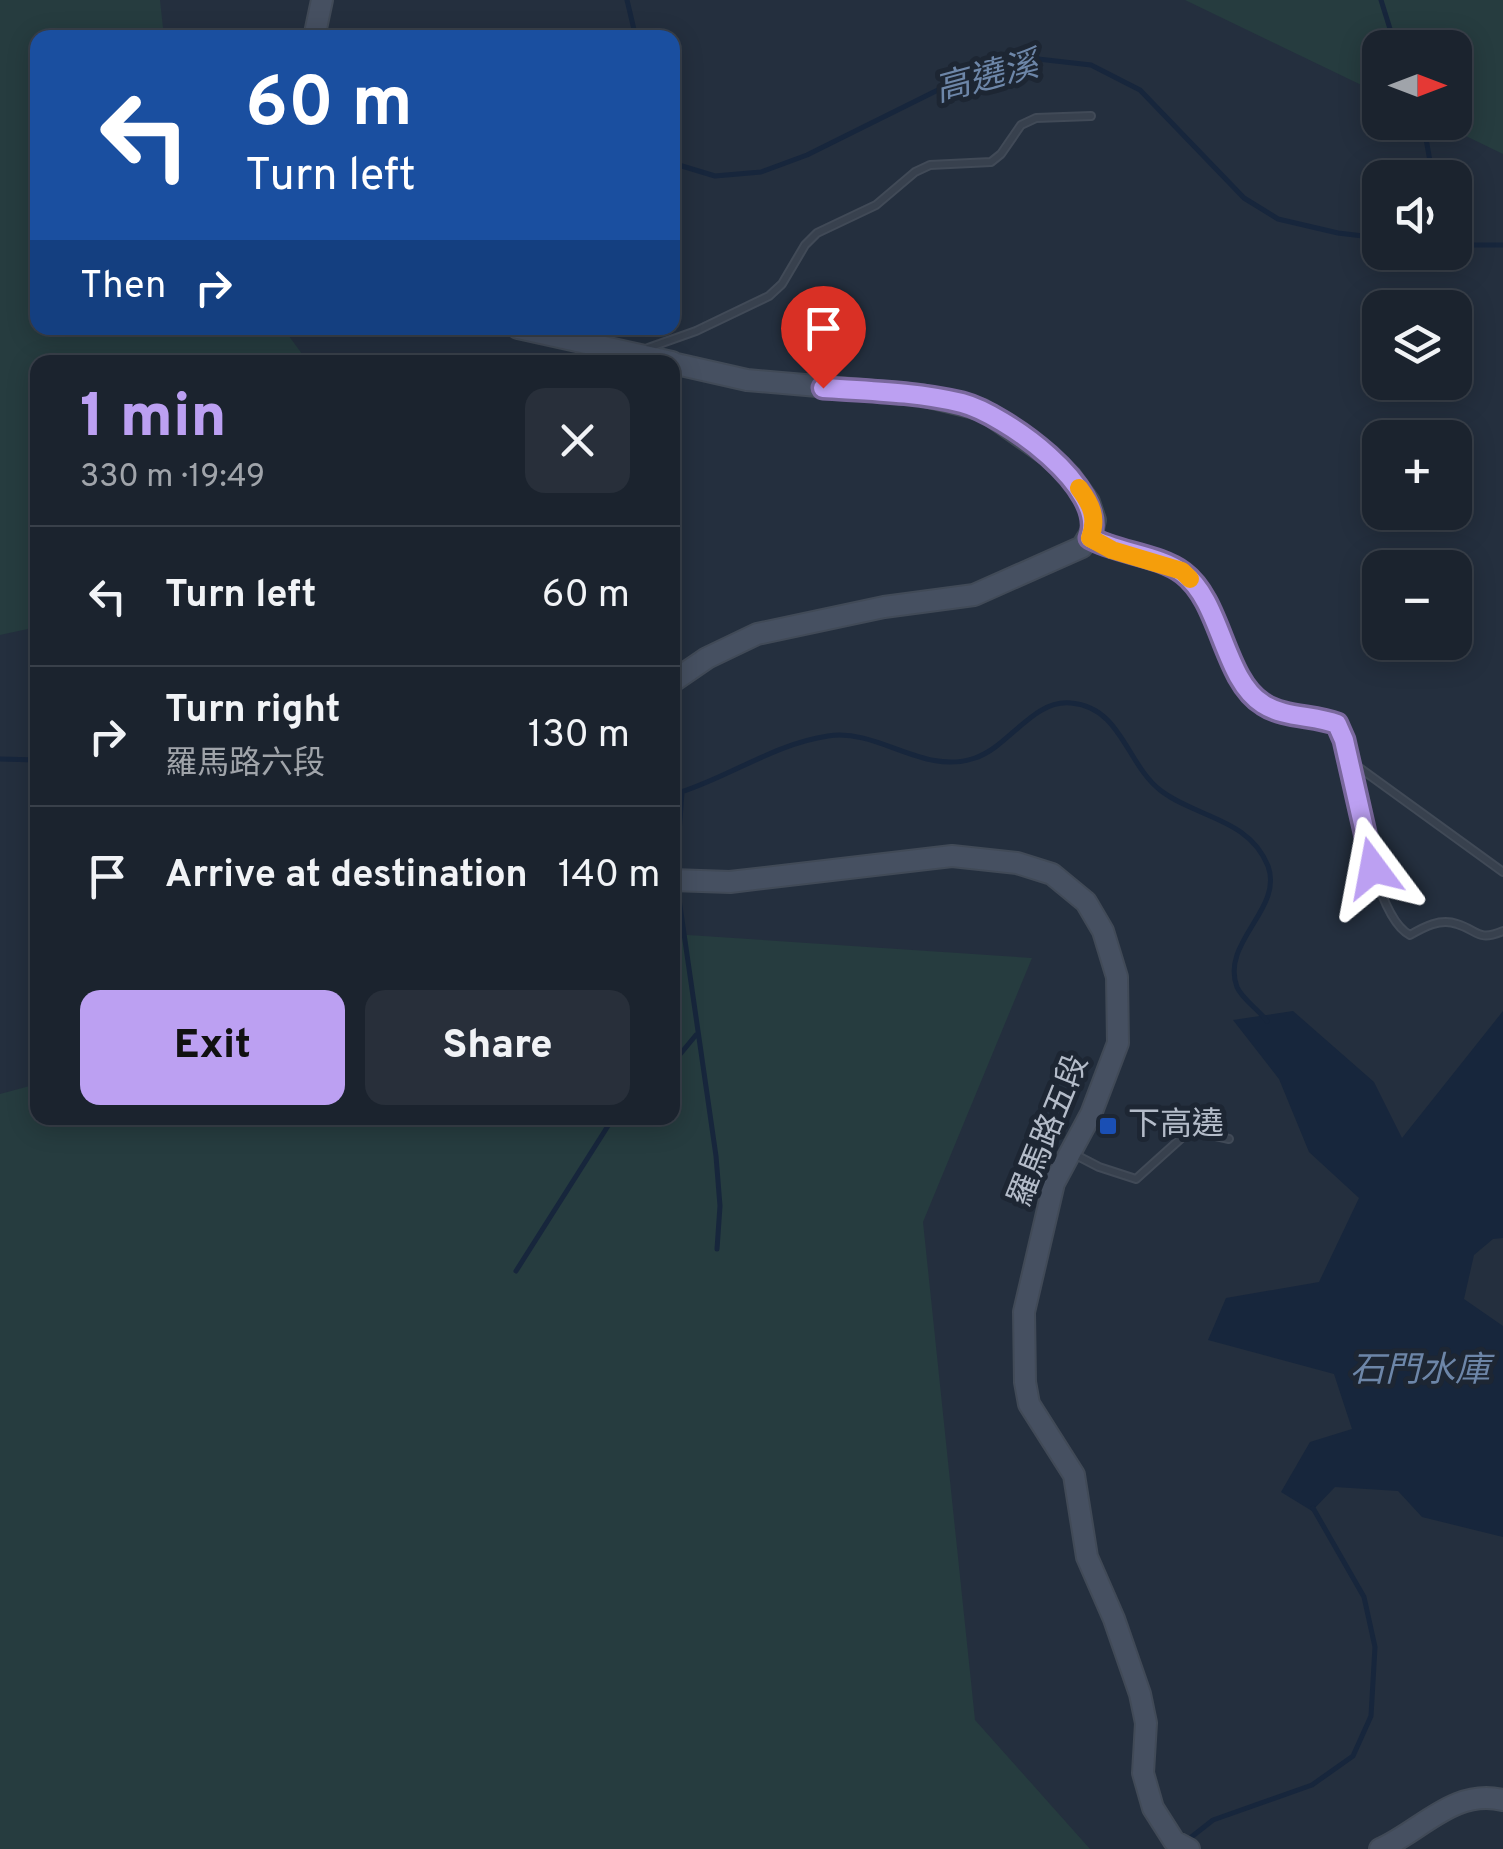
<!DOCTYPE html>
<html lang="en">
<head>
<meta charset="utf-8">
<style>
	:root { --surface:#1b232e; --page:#282f3a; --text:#f1f3f6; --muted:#a0a4aa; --line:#39404a; --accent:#bca0f2 }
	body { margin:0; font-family:Overpass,"Noto Sans TC",sans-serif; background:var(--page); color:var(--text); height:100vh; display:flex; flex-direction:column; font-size:38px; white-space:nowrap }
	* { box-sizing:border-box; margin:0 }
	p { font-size:32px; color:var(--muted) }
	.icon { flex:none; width:55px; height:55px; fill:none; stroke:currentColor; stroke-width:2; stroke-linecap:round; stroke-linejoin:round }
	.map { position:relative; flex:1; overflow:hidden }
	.sheet { position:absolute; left:30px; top:355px; width:650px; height:770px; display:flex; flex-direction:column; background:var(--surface); border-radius:20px; box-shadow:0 5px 25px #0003,0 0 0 2px var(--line) }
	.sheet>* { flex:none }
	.top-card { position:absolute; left:30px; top:30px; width:650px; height:305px; border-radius:20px; box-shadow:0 5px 25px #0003,0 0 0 2px var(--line); background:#1a4fa0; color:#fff; overflow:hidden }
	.needle { width:65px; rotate:90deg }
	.controls { position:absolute; left:1362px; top:30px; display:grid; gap:20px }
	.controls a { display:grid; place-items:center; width:110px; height:110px; border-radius:20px; background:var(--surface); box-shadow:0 5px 25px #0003,0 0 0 2px var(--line); font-size:50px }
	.pin { position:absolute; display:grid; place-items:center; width:85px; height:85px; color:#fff; margin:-102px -42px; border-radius:50% 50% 50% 0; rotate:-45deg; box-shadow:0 0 10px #0007 }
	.pin .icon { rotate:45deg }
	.me { position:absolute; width:110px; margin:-55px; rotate:347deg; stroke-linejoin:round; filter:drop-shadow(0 0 8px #0008) }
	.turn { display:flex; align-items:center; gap:35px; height:210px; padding:0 50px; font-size:45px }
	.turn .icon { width:130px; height:130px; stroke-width:2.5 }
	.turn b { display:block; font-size:70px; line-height:85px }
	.then { display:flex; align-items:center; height:95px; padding:0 50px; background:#0003; gap:20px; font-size:38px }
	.round { display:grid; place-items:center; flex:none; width:105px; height:105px; border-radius:20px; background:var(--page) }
	.head { display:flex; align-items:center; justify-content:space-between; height:170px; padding:0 50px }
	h1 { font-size:60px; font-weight:800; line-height:75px; color:var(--accent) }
	.action { display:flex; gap:20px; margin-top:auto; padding:20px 50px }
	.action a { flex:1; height:115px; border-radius:20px; background:var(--accent); color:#111; font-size:40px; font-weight:800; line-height:115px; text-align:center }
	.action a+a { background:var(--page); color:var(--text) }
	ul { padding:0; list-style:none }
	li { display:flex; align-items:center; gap:30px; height:140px; padding:0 50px; border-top:2px solid var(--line) }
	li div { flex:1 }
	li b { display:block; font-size:38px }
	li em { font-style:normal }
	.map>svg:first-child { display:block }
</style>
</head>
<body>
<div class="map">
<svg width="1503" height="1849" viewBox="0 0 1503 1849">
	<rect width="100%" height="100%" fill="#242f3e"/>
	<path fill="#263c3f" d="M0 0H160L164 37 38 38V328H283L308 362H38L37 627 0 635Z
		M1185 0H1503V154L1439 123 1455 122V48H1380V94Z
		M673 934 1032 958 923 1222 975 1720 1090 1849H0V1094L37 1084 38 1118H672Z"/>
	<path fill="#17263c" d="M1293 1011 1374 1082 1402 1138 1503 1011V1238L1493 1239 1474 1255 1464 1299 1503 1326V1537L1422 1517 1398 1491 1335 1487 1312 1511 1281 1492 1310 1442 1352 1429 1334 1374 1208 1340 1226 1298 1319 1282 1359 1198 1309 1152 1279 1079 1233 1020Z"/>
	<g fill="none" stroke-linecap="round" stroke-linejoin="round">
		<path stroke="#17263c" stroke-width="5" d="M627 0 636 38
			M1381 0 1396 48
			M1423 122 1433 178
			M672 163 715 176 761 172 807 155 960 79 1038 59 1091 65 1140 90 1244 198 1278 219 1338 233 1380 238
			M1455 245H1503
			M0 759 38 760
			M672 795C725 780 773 744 828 736 879 728 923 776 975 758 1009 747 1033 699 1071 703 1121 707 1126 763 1160 790 1196 818 1249 818 1268 866 1284 909 1220 942 1237 987 1242 999 1259 1010 1267 1021
			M676 874 682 792
			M677 885 716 1156 720 1206 717 1249
			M672 1064 696 1035
			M516 1271 613 1118
			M1185 1842 1213 1820 1312 1785 1353 1756 1371 1716 1375 1647 1364 1597 1313 1508"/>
		<defs>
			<path id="lane" d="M648 348 696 331 769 296 782 284 805 245 817 233 876 205 915 172 930 165 991 162 1001 154 1021 125 1036 118 1091 116
				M1091 539C1123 556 1166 556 1192 581 1209 608 1241 690 1261 704 1282 718 1314 715 1337 724L1344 740C1354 783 1373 917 1410 935 1424 927 1440 918 1457 924 1478 930 1477 942 1503 931
				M1350 761 1503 872
				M1072 1153 1099 1167 1136 1179 1187 1133 1198 1132 1229 1139"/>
			<path id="secondary" d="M314 38 322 0
				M518 328 672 362
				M672 363 747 380 921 395 983 410 1050 457 1071 477 1089 502 1095 520 1093 529 1082 547 974 595 884 607 757 634 707 658 672 682
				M672 880 730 882 952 856 1017 863 1052 874 1086 902 1103 931 1117 977 1118 1043 1091 1114 1054 1183 1024 1312 1025 1382 1029 1404 1074 1475 1087 1557 1114 1619 1140 1694 1146 1723 1143 1773 1153 1808 1174 1841 1189 1849
				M1380 1849C1421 1831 1454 1788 1503 1800"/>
		</defs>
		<use href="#lane" stroke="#414a57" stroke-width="10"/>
		<use href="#secondary" stroke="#414a57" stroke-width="24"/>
		<use href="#lane" stroke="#38414e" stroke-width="6"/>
		<use href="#secondary" stroke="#465061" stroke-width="20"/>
	</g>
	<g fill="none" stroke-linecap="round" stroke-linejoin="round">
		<defs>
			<path id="route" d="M823 388C869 391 917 392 962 403 1004 414 1109 488 1090 538 1118 553 1159 555 1183 573 1222 602 1223 679 1263 704 1284 718 1314 715 1337 724L1344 740 1373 868"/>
		</defs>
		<use href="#route" stroke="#7a689d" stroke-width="25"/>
		<use href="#route" stroke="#bca0f2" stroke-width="18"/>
		<path stroke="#f59e0b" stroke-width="18" d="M1079 488C1091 504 1098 518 1090 538L1112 550 1182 571 1190 579"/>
	</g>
	<rect fill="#1a4fb4" stroke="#1d2633" stroke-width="4" x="1098" y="1116" width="20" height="20" rx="5"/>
	<g text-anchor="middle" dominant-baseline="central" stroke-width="10" stroke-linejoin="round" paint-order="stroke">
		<g font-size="32" fill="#b4bcc9" stroke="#1d2633" text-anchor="start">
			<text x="1128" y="1126">下高遶</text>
		</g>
		<g font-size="32" fill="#b4bcc9" stroke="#1d2633">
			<text transform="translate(1050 1131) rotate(-68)">羅馬路五段</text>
		</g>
		<g font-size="35" font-style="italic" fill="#6d86a8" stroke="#1d2633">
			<text transform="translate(987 79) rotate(-15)">高遶溪</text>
			<text x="1420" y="1372">石門水庫</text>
		</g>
	</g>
</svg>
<div class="controls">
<a><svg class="needle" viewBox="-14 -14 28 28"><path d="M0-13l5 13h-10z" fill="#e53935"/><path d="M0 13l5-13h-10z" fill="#a0a4aa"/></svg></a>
<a><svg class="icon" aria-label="sound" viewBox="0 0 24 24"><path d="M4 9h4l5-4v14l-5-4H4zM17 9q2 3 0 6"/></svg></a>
<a><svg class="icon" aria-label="layers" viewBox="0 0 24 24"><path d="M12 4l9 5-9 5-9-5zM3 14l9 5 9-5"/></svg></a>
<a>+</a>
<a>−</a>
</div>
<div class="pin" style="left:823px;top:388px;background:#d93025"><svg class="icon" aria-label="arrive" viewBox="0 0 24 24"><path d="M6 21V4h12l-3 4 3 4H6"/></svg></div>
<svg class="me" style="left:1373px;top:868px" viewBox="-20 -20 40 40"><path d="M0-17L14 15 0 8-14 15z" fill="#bca0f2" stroke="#fff" stroke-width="4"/></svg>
<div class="top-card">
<div class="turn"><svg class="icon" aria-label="left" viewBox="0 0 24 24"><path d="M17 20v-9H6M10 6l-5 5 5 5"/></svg><div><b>60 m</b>Turn left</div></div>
<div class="then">Then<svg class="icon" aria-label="right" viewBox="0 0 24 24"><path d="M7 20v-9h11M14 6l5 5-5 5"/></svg></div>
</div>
<section class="sheet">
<div class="head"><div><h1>1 min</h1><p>330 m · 19:49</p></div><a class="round"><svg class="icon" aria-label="close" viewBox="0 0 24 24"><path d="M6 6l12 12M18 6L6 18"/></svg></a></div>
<ul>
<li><svg class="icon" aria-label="left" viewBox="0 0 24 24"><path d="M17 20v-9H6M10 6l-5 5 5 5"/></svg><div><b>Turn left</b></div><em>60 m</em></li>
<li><svg class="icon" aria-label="right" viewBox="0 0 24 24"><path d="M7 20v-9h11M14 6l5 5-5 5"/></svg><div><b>Turn right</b><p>羅馬路六段</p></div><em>130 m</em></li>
<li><svg class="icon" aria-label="arrive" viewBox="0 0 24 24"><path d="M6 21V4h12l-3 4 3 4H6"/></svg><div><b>Arrive at destination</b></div><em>140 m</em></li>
</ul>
<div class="action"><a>Exit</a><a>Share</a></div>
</section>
</div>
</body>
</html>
